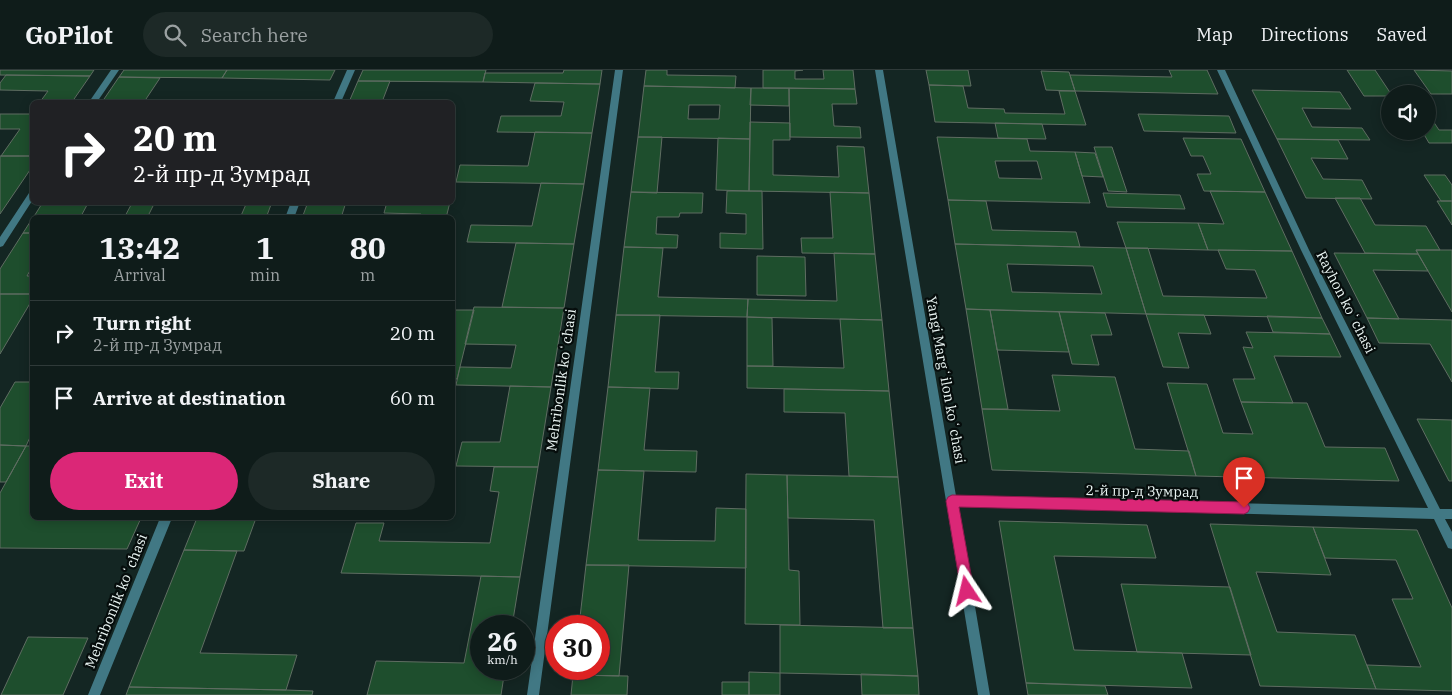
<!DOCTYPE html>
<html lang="en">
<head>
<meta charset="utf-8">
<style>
	:root { --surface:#0f1c1a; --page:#1d2927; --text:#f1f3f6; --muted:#9ba1a2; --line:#2f3a39; --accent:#db2777 }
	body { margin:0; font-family:"IBM Plex Serif",serif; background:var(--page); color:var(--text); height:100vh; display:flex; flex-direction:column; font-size:19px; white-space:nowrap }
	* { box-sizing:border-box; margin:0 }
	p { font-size:16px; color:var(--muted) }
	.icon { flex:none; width:28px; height:28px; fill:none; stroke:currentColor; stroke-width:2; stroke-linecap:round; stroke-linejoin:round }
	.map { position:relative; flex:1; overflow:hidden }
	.panel { position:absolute; left:30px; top:145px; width:425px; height:305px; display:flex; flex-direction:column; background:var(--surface); border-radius:8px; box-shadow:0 2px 12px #0003,0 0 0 1px var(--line) }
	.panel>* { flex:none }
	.banner { position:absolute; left:30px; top:30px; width:425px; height:105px; border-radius:8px; box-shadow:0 2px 12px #0003,0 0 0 1px var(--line); background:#202124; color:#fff; overflow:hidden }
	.controls { position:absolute; left:1381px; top:15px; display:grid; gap:10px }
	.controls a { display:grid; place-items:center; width:55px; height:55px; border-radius:50%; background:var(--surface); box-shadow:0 2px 12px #0003,0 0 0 1px var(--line); font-size:25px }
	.speed { position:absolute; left:470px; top:545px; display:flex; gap:10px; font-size:25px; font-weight:700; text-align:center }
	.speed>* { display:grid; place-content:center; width:65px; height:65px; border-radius:50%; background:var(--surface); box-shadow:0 2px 12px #0003,0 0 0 1px var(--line); line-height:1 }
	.speed small { font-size:12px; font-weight:400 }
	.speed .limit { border:8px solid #d22; background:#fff; color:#111 }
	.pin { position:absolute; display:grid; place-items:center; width:42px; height:42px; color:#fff; margin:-51px -21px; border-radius:50% 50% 50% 0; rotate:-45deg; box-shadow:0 0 5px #0007 }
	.pin .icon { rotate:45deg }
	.me { position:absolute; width:55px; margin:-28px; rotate:350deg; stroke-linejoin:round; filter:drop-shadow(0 0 4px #0008) }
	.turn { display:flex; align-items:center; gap:18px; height:105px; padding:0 20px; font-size:22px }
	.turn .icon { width:65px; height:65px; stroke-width:2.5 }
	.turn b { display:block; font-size:35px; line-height:42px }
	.eta { display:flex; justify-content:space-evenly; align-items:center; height:85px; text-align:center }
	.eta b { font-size:30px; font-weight:800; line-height:35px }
	.primary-button { display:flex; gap:10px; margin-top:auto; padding:10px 20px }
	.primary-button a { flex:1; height:58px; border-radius:30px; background:var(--accent); color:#fff; font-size:20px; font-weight:800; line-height:58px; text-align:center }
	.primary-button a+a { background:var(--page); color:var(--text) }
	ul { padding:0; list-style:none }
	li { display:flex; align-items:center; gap:15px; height:65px; padding:0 20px; border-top:1px solid var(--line) }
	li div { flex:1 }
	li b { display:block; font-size:19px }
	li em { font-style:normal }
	header { display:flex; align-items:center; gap:30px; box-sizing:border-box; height:70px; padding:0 25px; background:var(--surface); border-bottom:1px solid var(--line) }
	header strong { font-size:24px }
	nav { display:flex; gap:28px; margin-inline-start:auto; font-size:18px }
	.search { width:350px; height:45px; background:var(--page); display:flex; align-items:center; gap:12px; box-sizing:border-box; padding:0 18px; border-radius:28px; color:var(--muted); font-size:19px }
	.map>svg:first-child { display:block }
</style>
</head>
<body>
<header>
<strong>GoPilot</strong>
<div class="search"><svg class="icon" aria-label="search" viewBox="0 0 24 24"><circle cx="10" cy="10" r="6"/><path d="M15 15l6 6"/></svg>Search here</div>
<nav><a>Map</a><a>Directions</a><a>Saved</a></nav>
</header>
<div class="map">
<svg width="1452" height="625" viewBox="0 0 1452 625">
	<rect width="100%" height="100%" fill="#142623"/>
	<path fill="#1e4e2d" stroke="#5f6d62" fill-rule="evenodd" d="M0 0H94L90 6 0 5Z
		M124 0H227L222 8 119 7Z
		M227 0H335L330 10 222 8Z
		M363 0H486L483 12 358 11Z
		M564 0H602L600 14 483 12 485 3H563Z
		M646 0H667V5L736 6 735 18 644 16Z
		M763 0H803L795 1V9H824L823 0H853L855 19 763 18Z
		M926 0H968L971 16 929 15Z
		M1169 0H1207L1218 24 1075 21 1070 5 1172 7Z
		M1347 0H1375L1391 24 1390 26H1364Z
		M1414 0 1452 1V24H1431Z
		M1041 1 1069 2 1075 21 1046 20Z
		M6 5 90 6 72 32H40L48 21 0 20V13Z
		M119 7 160 8 144 32H102Z
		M358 11H390L382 32H349Z
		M535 13 600 14 592 63 497 62 501 46H561L564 32 530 31Z
		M929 15 963 16 968 38 1004 39 1005 43 1065 44 1059 21H1075L1086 55 935 52Z
		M644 16 751 18 750 69 638 67ZM689 35H720L719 49H688Z
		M751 18H789V36L750 35Z
		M789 18 855 19 857 34H832L834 56 860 57 861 68 790 67Z
		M1252 20 1340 22 1351 39 1302 38 1312 57 1362 58 1370 70 1277 69Z
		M0 44H32V86H1L20 59H0Z
		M1138 44 1229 46 1236 63 1144 61Z
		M1428 51H1433L1439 60H1452V73H1429L1422 61H1428Z
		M750 52 790 53V70H773V105L839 107 837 76 864 77 869 123 749 121Z
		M995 53 1042 54 1046 69 998 68Z
		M535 62 592 63 584 114 456 112 460 95 528 96Z
		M638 67H662L657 123 631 122Z
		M937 67 1027 69 1030 81 1075 82 1090 133 948 130ZM995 91H1037L1042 109 999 108Z
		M718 68 750 69 749 121 716 120Z
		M1183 68 1241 69 1265 122 1204 121 1197 104H1211L1203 86H1191Z
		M1277 69 1338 70 1348 89 1311 88 1323 109 1362 110 1372 129 1306 128Z
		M1094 77H1112L1127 122 1108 121Z
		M1075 82 1095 83 1103 107 1082 106Z
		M0 86H32V97L0 144Z
		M1424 105H1445L1452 115V131H1441Z
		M541 113 584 114 574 174 467 172 471 155 532 156Z
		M727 121H762L763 179 720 178V163L746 164V144L726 143Z
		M1210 121 1265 122 1292 181 1208 180 1198 153 1224 154Z
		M631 122 703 123 702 143H680L679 147H657L656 164 678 165 677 178 624 177Z
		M830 122 869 123 875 184 802 183 801 168H833Z
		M1103 123 1180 125 1185 139 1107 137Z
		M1335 128H1360L1375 155 1426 156 1440 180H1416L1418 184 1365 183Z
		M948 130 986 131 992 160 1076 162 1080 177 955 174Z
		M1437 131H1452V155Z
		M43 132H155L147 148H124L131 135H87L80 148H33Z
		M247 132H272L266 148H240Z
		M308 132H346L341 148H302Z
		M387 132H450L446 148H420L421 144 384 143Z
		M32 149V163H23Z
		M1117 152 1198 153 1208 180 1126 178Z
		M23 163H32V197L27 206H32V224H0V199Z
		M516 173 574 174 564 238 502 237Z
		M955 174 1126 178 1146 244 966 239ZM1007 194 1093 196 1102 224 1012 222Z
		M624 177 663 178 658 227 748 229 747 247 616 245Z
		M1126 178H1148L1163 226 1267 228 1255 200 1226 199 1218 180 1292 181 1322 248 1146 244Z
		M1416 180H1452V242L1428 201Z
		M834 183 875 184 882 250 747 247 748 229 837 231Z
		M1334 183 1418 184 1428 201 1373 200 1399 249 1367 248Z
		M757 186 805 187 806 226 757 225Z
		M0 224H32V230L0 284Z
		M474 237 564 238 551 317 456 315 460 297 511 298 516 275 465 274Z
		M966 239 990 240 1008 339H982Z
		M452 240H474L457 309H452Z
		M990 240 1059 242 1069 282 997 280Z
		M1059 242 1105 243 1112 265H1091L1099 295 1072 294Z
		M1146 244 1204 245 1211 264 1178 263 1189 298 1163 297Z
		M616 245H660L655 302H679L678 319 608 317Z
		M1267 246 1322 248 1330 264 1273 262Z
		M747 247 772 248 773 296H747Z
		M1367 248 1452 250V312L1430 274 1379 273Z
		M840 249 882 250 889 321 747 318V296L844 298Z
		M1246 262 1330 264 1341 287 1274 286 1293 333 1241 332 1233 309H1255L1243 277 1253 278Z
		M1052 305 1115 307 1135 379 1189 381 1196 406 992 400 982 339 1060 341Z
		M15 312H32V363L26 376 0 375V338Z
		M1167 313 1207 314 1223 363 1253 364 1241 332 1307 333 1325 377 1385 378 1399 411 1196 406Z
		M510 316 551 317 538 397 456 396 462 372H500Z
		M608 317 650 318 644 380 697 381 696 402 598 400Z
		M784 319 889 321 898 407 849 406 845 343 784 342Z
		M1417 349 1452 350V411H1449Z
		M0 375 26 376 6 412H0Z
		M26 376H32V448H141L127 479 0 478V423Z
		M494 397H538L520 507 341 503 356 453H384L379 471 490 473 499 422 490 421Z
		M598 400 644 401 638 470 715 471 716 438 746 439V498L586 495Z
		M746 404 787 405 789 500 799 501 800 555 745 554Z
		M787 405 898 407 913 558H883L874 450 788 448Z
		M197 448H256L244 481 184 480Z
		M999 451 1147 455 1156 488 1054 486 1074 580 1182 583 1192 618 1026 613Z
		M1210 454 1313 457 1331 505 1256 502 1277 562 1355 565 1376 619 1260 616Z
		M1313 457 1417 460 1452 538V621L1376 619 1367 595 1421 597 1392 529H1413L1396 490 1325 488Z
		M184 480 237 481 200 583 297 585 286 620 129 617Z
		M586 495H629L619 606 573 605 574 599H599V556H579Z
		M481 506 520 507 512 556H481V599H505L501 625H367L376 591 464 593Z
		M1121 514 1230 517 1251 585 1137 582Z
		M780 555 913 558 918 606 780 603Z
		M28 567 88 568 63 625H1Z
		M749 602 780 603V625H749Z
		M861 604 918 606 919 625H862Z
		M573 605 628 606 627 625H571Z
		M722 612H749V625H722Z
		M1026 613 1105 616 1108 625H1028Z
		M129 617 286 620 313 621 312 625H126Z"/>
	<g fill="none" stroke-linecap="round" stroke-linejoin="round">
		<path fill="#417884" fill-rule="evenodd" d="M111 0H119L97 32H89Z
			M347 0H355L341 32H333Z
			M615 0H623L539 625H527Z
			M875 0H883L956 426 1428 438 1301 180 1217 0H1225L1309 180 1440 439H1452V449H1445L1452 462V479L1448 478 1434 449 958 436 990 625H978Z
			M32 122V131L3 176 0 177V167L29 123Z
			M291 132H300L294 148H285Z
			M160 448H172L100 625H88Z"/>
	</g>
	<path fill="#db2777" stroke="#8e194d" d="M952 425 1244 432 1248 434 1250 438 1248 442 1244 444 959 437 974 521 972 526 967 528 963 526 961 521 946 431 948 427Z"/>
	<g text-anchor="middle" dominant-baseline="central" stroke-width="4.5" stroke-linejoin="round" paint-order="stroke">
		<g font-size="14" fill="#eaf5f3" stroke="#060d0c">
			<text transform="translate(1346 232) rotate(63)">Rayhon koʻchasi</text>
			<text transform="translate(561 310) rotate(-82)">Mehribonlik koʻchasi</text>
			<text transform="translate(946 310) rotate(80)">Yangi Margʻilon koʻchasi</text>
			<text transform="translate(1142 421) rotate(1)">2-й пр-д Зумрад</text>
			<text transform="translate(116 531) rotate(-68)">Mehribonlik koʻchasi</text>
		</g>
	</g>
</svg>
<div class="controls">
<a><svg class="icon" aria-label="sound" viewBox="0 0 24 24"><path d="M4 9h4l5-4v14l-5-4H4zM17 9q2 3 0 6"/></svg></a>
</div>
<div class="speed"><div>26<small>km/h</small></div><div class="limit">30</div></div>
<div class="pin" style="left:1244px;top:438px;background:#d93025"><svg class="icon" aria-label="arrive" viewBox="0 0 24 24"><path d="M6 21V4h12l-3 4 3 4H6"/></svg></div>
<svg class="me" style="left:967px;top:521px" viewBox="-20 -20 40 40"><path d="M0-17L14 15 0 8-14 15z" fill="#db2777" stroke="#fff" stroke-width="4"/></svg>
<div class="banner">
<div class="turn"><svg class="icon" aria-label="right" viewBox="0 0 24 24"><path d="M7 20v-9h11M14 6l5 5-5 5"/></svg><div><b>20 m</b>2-й пр-д Зумрад</div></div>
</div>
<section class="panel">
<div class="eta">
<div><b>13:42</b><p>Arrival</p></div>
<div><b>1</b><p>min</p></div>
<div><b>80</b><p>m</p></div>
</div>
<ul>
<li><svg class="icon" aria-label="right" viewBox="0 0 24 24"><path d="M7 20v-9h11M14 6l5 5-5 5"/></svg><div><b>Turn right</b><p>2-й пр-д Зумрад</p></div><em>20 m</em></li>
<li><svg class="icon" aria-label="arrive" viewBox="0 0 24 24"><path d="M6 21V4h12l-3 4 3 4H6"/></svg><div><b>Arrive at destination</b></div><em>60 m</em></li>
</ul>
<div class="primary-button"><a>Exit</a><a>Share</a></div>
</section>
</div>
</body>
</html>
